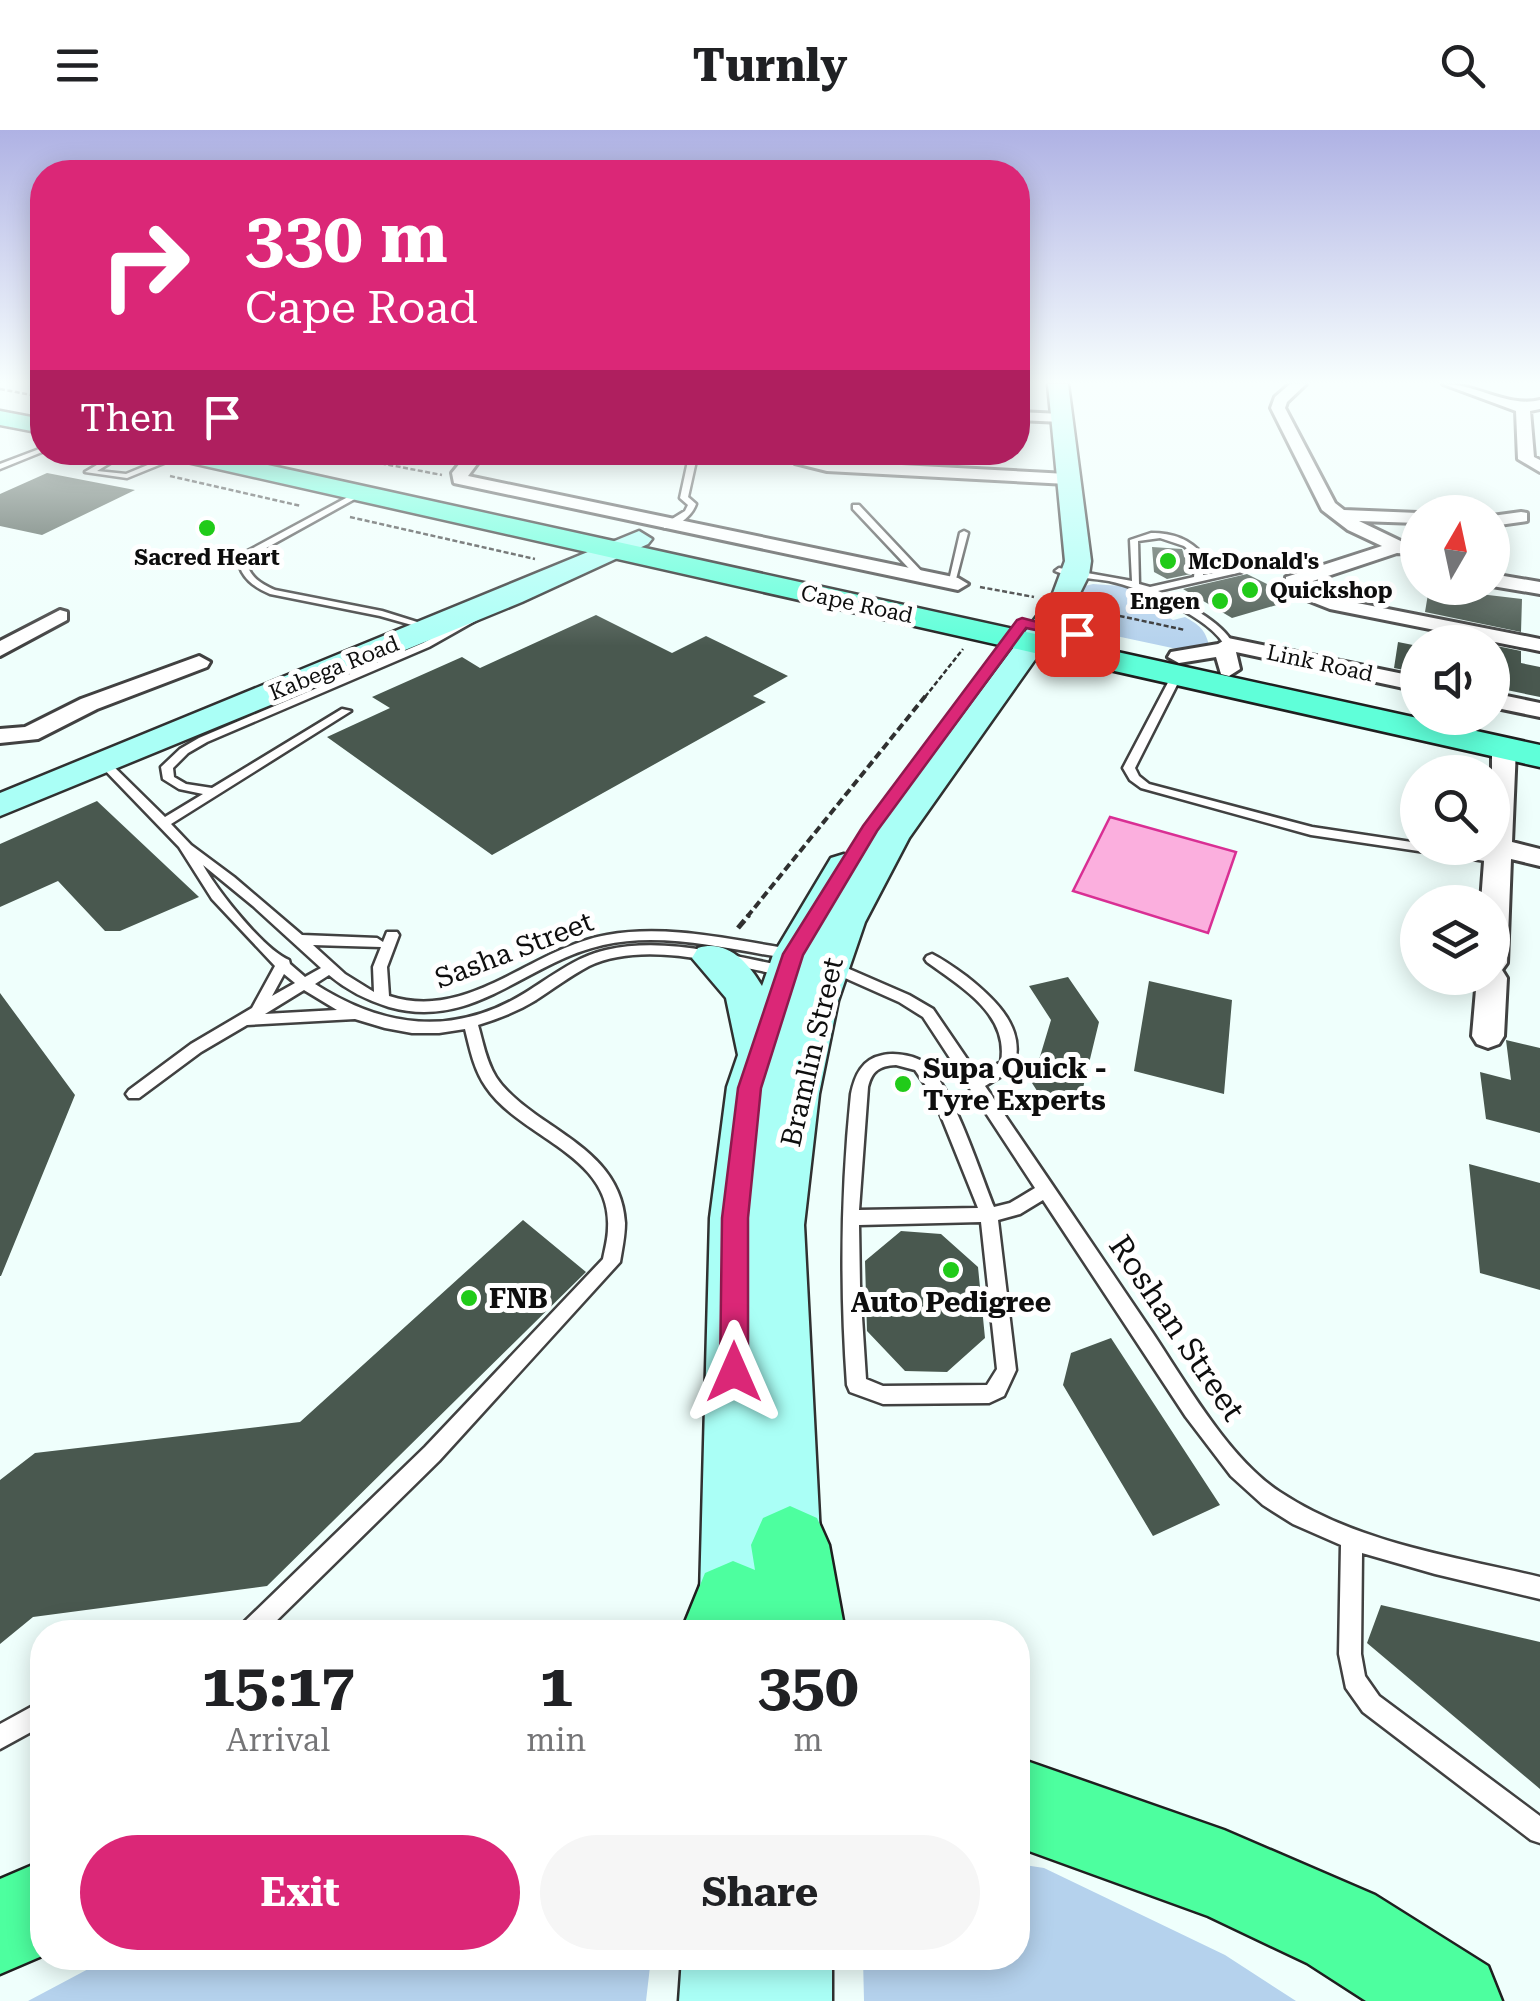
<!DOCTYPE html>
<html lang="en">
<head>
<meta charset="utf-8">
<style>
	:root { --surface:#fff; --page:#f6f6f6; --text:#202124; --muted:#757577; --accent:#db2777 }
	body { margin:0; font-family:"Roboto Serif",serif; background:var(--page); color:var(--text); height:100vh; display:flex; flex-direction:column; font-size:38px; white-space:nowrap }
	* { box-sizing:border-box; margin:0 }
	p { font-size:32px; color:var(--muted) }
	.icon { flex:none; width:55px; height:55px; fill:none; stroke:currentColor; stroke-width:2; stroke-linecap:round; stroke-linejoin:round }
	.map { position:relative; flex:1; overflow:hidden }
	.drawer { position:absolute; left:30px; top:1490px; width:1000px; height:350px; display:flex; flex-direction:column; background:var(--surface); border-radius:40px; box-shadow:0 5px 25px #0003 }
	.drawer>* { flex:none }
	.guide { position:absolute; left:30px; top:30px; width:1000px; height:305px; border-radius:40px; box-shadow:0 5px 25px #0003; background:#db2777; color:#fff; overflow:hidden }
	.needle { width:65px; rotate:9deg }
	.buttons { position:absolute; left:1400px; top:365px; display:grid; gap:20px }
	.buttons a { display:grid; place-items:center; width:110px; height:110px; border-radius:50%; background:var(--surface); box-shadow:0 5px 25px #0003; font-size:50px }
	.pin { position:absolute; display:grid; place-items:center; width:85px; height:85px; color:#fff; margin:-42px; border-radius:20px; box-shadow:0 5px 15px #0006 }
	.me { position:absolute; width:110px; margin:-55px; rotate:0deg; stroke-linejoin:round; filter:drop-shadow(0 0 8px #0008) }
	.turn { display:flex; align-items:center; gap:35px; height:210px; padding:0 50px; font-size:45px }
	.turn .icon { width:130px; height:130px; stroke-width:2.5 }
	.turn b { display:block; font-size:70px; line-height:85px }
	.then { display:flex; align-items:center; height:95px; padding:0 50px; background:#0003; gap:20px; font-size:38px }
	.eta { display:flex; justify-content:space-evenly; align-items:center; height:170px; text-align:center }
	.eta b { font-size:60px; font-weight:700; line-height:70px }
	.button { display:flex; gap:20px; margin-top:auto; padding:20px 50px }
	.button a { flex:1; height:115px; border-radius:60px; background:var(--accent); color:#fff; font-size:40px; font-weight:700; line-height:115px; text-align:center }
	.button a+a { background:var(--page); color:var(--text) }
	header { display:flex; justify-content:space-between; align-items:center; height:130px; padding:0 50px; background:var(--surface); font-size:45px; font-weight:700 }
	.map>svg:first-child { display:block }
</style>
</head>
<body>
<header><svg class="icon" aria-label="menu" viewBox="0 0 24 24"><path d="M4 6h16M4 12h16M4 18h16"/></svg>Turnly<svg class="icon" aria-label="search" viewBox="0 0 24 24"><circle cx="10" cy="10" r="6"/><path d="M15 15l6 6"/></svg></header>
<div class="map">
<svg width="1540" height="1871" viewBox="0 0 1540 1871">
	<rect width="100%" height="100%" fill="#effffc"/>
	<path fill="#b5d2ed" d="M1093 454 1135 457 1128 462 1173 490 1185 487C1199 495 1205 499 1209 515L1177 519 1074 497 1062 487 1081 457Z
		M1018 1734 1044 1738 1225 1825 1296 1871H864L863 1828H1018Z
		M109 1828H651L646 1871H28Z"/>
	<path fill="#fbafde" stroke="#d92f94" stroke-width="2.5" d="M1110 687 1236 722 1208 803 1073 761Z"/>
	<path fill="#49584f" d="M47 343 135 360 42 405 0 396V364Z
		M1152 417 1182 419 1191 444 1167 449 1154 442Z
		M1247 444 1297 469 1232 488 1183 459Z
		M1429 458 1522 469 1521 502 1425 482Z
		M596 485 672 523 706 506 788 546 753 566 766 572 492 725 327 607 390 578 372 567 462 527 480 538Z
		M1398 512 1418 516V543L1394 538Z
		M1492 515 1521 521V533L1540 537V567L1492 557Z
		M97 671 199 767 120 801H105L58 751 0 777V714Z
		M1068 847 1099 892 1082 962 1078 961 1076 970 1065 974 1041 967 1032 953 1051 890 1029 856Z
		M1149 851 1232 870 1224 964 1134 941Z
		M0 863 75 965 1 1146H0Z
		M1506 910 1540 918V1003L1486 989 1480 942 1511 950Z
		M1469 1034 1540 1053V1160L1480 1143Z
		M523 1090 586 1142 267 1456 33 1487 0 1514V1350L35 1323 300 1292Z
		M901 1101 941 1104 978 1137 985 1208 947 1242 905 1241 867 1201 865 1131Z
		M1111 1208 1220 1375 1153 1406 1063 1255 1071 1223Z
		M1381 1475 1540 1512V1659L1367 1513Z"/>
	<g fill="none" stroke-linecap="round" stroke-linejoin="round">
		<defs>
			<path id="lane" d="M42 318V322L0 339V334Z
				M119 322H128L97 341 126 344 179 322 186 324 127 348 85 342Z
				M545 322H553L545 332H539Z
				M690 322H698L688 367 696 374C692 386 677 398 664 398V394L685 381 688 375 680 368Z
				M359 361 363 363 362 365 250 427 246 430C249 447 261 454 275 460L382 481 433 497V501L380 486 270 464C254 457 241 448 238 430L244 423Z
				M853 375H859L925 445V449H919L853 379Z
				M964 401 968 403 955 453 948 455 960 403Z
				M1151 403C1173 403 1190 409 1204 426L1203 445 1242 438V442L1158 461C1180 470 1223 492 1233 514L1231 516H1225C1210 487 1141 458 1109 451 1091 448 1070 448 1055 441L1059 438 1132 451 1130 410ZM1160 408 1184 416 1196 426 1194 447 1150 457 1139 454 1138 411Z
				M476 484 484 486 429 517 207 612 188 623 173 638 174 647 186 654 212 658 342 579 351 581 171 694 191 715 234 747 302 805 377 808 383 812 387 802H397L399 805 387 837 389 866C470 892 531 818 607 805 668 794 731 810 792 819L799 824 792 829C731 820 664 801 603 815 526 832 474 901 389 877 367 870 348 861 329 845L315 854C384 898 453 907 525 863 551 847 575 827 606 820 666 806 731 826 789 837L796 842 789 847C730 835 645 809 589 836 570 846 553 859 536 870 518 881 498 889 478 895 483 912 486 931 496 947 505 961 521 974 535 984 576 1013 622 1037 625 1093 625 1106 622 1120 620 1132L439 1331 265 1502H239L242 1494 425 1317 603 1129C605 1119 608 1108 608 1098 612 1024 521 1009 486 957 474 940 470 919 465 899L439 903H412L385 898 355 889 247 895 201 922 139 968H129L126 964 129 960 191 914 252 878 275 836 212 769 179 717 97 632 99 630H107L165 687 203 664 179 659 163 649 161 637 180 619 199 608 423 513ZM203 735 253 776 321 838 305 847 290 834 289 830C263 819 217 760 203 735ZM313 815 381 817 373 837 374 862 345 844ZM284 844 295 853 272 866ZM304 860 337 880 265 884Z
				M1173 543 1182 545 1135 638 1139 646 1149 654 1312 697 1418 713V718H1448L1499 725 1505 729 1499 733 1311 705 1141 658 1130 650 1123 638Z
				M932 824C944 830 955 838 966 846 995 869 1028 899 1013 939L985 956C1041 1038 1096 1119 1152 1202 1186 1253 1229 1329 1280 1362 1357 1413 1452 1426 1540 1447V1469L1435 1444 1362 1423 1361 1524 1365 1546 1379 1566 1540 1686V1713L1531 1710 1363 1582 1346 1558 1339 1524 1341 1415 1293 1394 1263 1375 1231 1346 1186 1287 1043 1070 1020 1084 998 1090 1016 1240 1004 1266 989 1273 883 1274 850 1262 847 1255C840 1157 841 1062 851 964 855 945 862 929 883 925 896 922 918 926 927 935 954 960 979 1040 994 1077L1010 1073 1035 1058 923 887 899 872 836 844 821 835 823 832H833L909 865 933 879 978 945 1001 932C1009 884 961 857 927 832L925 829 927 826ZM896 935 915 940 933 966 978 1078 859 1080 868 957C872 941 879 936 896 935ZM981 1092 997 1239 987 1255 883 1256 866 1249 860 1156 859 1095Z
				M42 1571V1596L0 1619V1594Z"/>
			<path id="street" d="M1290 254H1306L1287 272 1285 278 1335 373 1344 380 1418 383V393L1359 391 1411 416V424L1397 423 1307 453 1342 470 1540 509V521L1330 479 1302 468 1286 455V447L1382 416 1348 400 1322 380 1271 278 1275 267Z
				M1443 254C1477 254 1508 278 1540 270V279L1530 281 1534 327 1540 330V342L1518 329 1516 281Z
				M1018 282 1062 284 1069 288 1062 292 1018 290Z
				M469 322H486L468 346 958 448 968 454 958 460 454 353 452 343Z
				M782 322H801L827 331 1067 344 1075 349 1067 354 827 341 795 333Z
				M1521 382 1527 383V391L1492 396V386Z
				M1492 444 1540 452V464L1492 456Z
				M60 480 67 482V490L0 526V511Z
				M1228 508 1418 547V561L1236 522 1240 539 1229 546 1221 544 1216 527 1179 533 1168 527 1171 522 1218 514Z
				M199 526 210 532 207 537 97 579 38 609 0 613V599L25 597 81 569Z
				M1492 563 1540 573V587L1492 577Z
				M1504 611 1516 618 1512 712 1540 719V736L1511 729 1507 833 1502 840 1507 848 1504 906 1499 914 1488 918 1477 914 1472 906 1477 848H1492V772H1481L1485 718H1492V618Z"/>
			<path id="secondary" d="M1048 254H1068L1091 431 1089 445 1075 473 909 708 865 792 838 871 819 964 804 1095 825 1502H699L710 1088 727 957 738 925 726 868 692 828 698 818C727 809 748 832 762 856L773 825 831 728 844 724 860 731 879 698 1052 466 1065 431Z
				M639 401 652 409 648 414 522 472 0 686V663Z
				M682 1828H832V1871H679Z"/>
			<path id="primary" d="M0 281 42 289V303L0 295Z
				M162 322H209L1540 615V637L174 329Z"/>
			<path id="highway" d="M790 1376 817 1388 829 1415 845 1502H765L764 1496 761 1502H681L705 1443 733 1431 755 1440 751 1415 763 1388Z
				M1018 1628 1224 1700 1375 1765 1488 1836 1502 1871H1366L1307 1833 1208 1786 1018 1717Z
				M42 1731V1826L0 1844V1749Z"/>
		</defs>
		<use href="#lane" stroke="#414141" stroke-width="5"/>
		<use href="#street" stroke="#414141" stroke-width="6"/>
		<use href="#secondary" stroke="#303030" stroke-width="5"/>
		<use href="#primary" stroke="#1f1f1f" stroke-width="5"/>
		<use href="#highway" stroke="#1f1f1f" stroke-width="5"/>
		<path stroke="#303030" stroke-width="2.5" stroke-dasharray="5 2.5" stroke-linecap="butt" d="M0 259 42 267
			M65 322 86 327
			M322 322 442 345
			M170 346 301 376
			M350 387 535 429
			M980 457 1034 467
			M1083 478 1185 500
			M925 567 963 519"/>
		<path stroke="#303030" stroke-width="4" stroke-dasharray="8 4" stroke-linecap="butt" d="M747 787 927 564"/>
		<path stroke="#303030" stroke-width="5" stroke-dasharray="10 5" stroke-linecap="butt" d="M738 798 749 785"/>
		<use href="#lane" fill="#fff" fill-rule="evenodd"/>
		<use href="#street" fill="#fff" fill-rule="evenodd"/>
		<use href="#secondary" fill="#aafff6" fill-rule="evenodd"/>
		<use href="#primary" fill="#5fffd9" fill-rule="evenodd"/>
		<use href="#highway" fill="#4dff9f" fill-rule="evenodd"/>
	</g>
	<linearGradient id="sky" x2="0" y2="1"><stop stop-color="#afb2e4"/><stop offset="0.49" stop-color="#f8fffe"/><stop offset="1" stop-color="#f8fffe" stop-opacity="0"/></linearGradient>
	<rect width="1540" height="516" fill="url(#sky)"/>
	<path fill="#db2777" stroke="#8e194d" stroke-width="2.5" d="M1022 488 1084 504 1077 509 1026 498 877 701 803 825 761 958 748 1088V1242L744 1251 734 1255 724 1251 720 1242 722 1088 738 958 783 824 863 696 1017 490Z"/>
	<g fill="#21cb19" stroke="#fff" stroke-width="4">
		<circle cx="207" cy="398" r="10"/>
		<circle cx="1168" cy="431" r="10"/>
		<circle cx="1250" cy="460" r="10"/>
		<circle cx="1220" cy="471" r="10"/>
		<circle cx="903" cy="954" r="10"/>
		<circle cx="951" cy="1140" r="10"/>
		<circle cx="469" cy="1168" r="10"/>
	</g>
	<g text-anchor="middle" dominant-baseline="central" stroke-width="10" stroke-linejoin="round" paint-order="stroke">
		<g font-size="22" font-weight="bold" fill="#0e0e0e" stroke="#fff" text-anchor="start">
			<text x="207" y="427" text-anchor="middle">Sacred Heart</text>
			<text x="1188" y="431">McDonald's</text>
			<text x="1270" y="460">Quickshop</text>
			<text x="1200" y="471" text-anchor="end">Engen</text>
		</g>
		<g font-size="22" fill="#0e0e0e" stroke="#fff">
			<text transform="translate(857 474) rotate(12)">Cape Road</text>
			<text transform="translate(1320 533) rotate(12)">Link Road</text>
			<text transform="translate(334 538) rotate(-22)">Kabega Road</text>
		</g>
		<g font-size="28" fill="#0e0e0e" stroke="#fff">
			<text transform="translate(514 820) rotate(-21)">Sasha Street</text>
			<text transform="translate(812 922) rotate(-77)">Bramlin Street</text>
		</g>
		<g font-size="28" font-weight="bold" fill="#0e0e0e" stroke="#fff" text-anchor="start">
			<text x="923" y="938">Supa Quick -<tspan x="923" dy="32">Tyre Experts</tspan></text>
			<text x="489" y="1168">FNB</text>
			<text x="951" y="1172" text-anchor="middle">Auto Pedigree</text>
		</g>
		<g font-size="32" fill="#0e0e0e" stroke="#fff">
			<text transform="translate(1177 1198) rotate(56)">Roshan Street</text>
		</g>
	</g>
</svg>
<div class="buttons">
<a><svg class="needle" viewBox="-14 -14 28 28"><path d="M0-13l5 13h-10z" fill="#e53935"/><path d="M0 13l5-13h-10z" fill="#757577"/></svg></a>
<a><svg class="icon" aria-label="sound" viewBox="0 0 24 24"><path d="M4 9h4l5-4v14l-5-4H4zM17 9q2 3 0 6"/></svg></a>
<a><svg class="icon" aria-label="search" viewBox="0 0 24 24"><circle cx="10" cy="10" r="6"/><path d="M15 15l6 6"/></svg></a>
<a><svg class="icon" aria-label="layers" viewBox="0 0 24 24"><path d="M12 4l9 5-9 5-9-5zM3 14l9 5 9-5"/></svg></a>
</div>
<div class="pin" style="left:1077px;top:504px;background:#d93025"><svg class="icon" aria-label="arrive" viewBox="0 0 24 24"><path d="M6 21V4h12l-3 4 3 4H6"/></svg></div>
<svg class="me" style="left:734px;top:1242px" viewBox="-20 -20 40 40"><path d="M0-17L14 15 0 8-14 15z" fill="#db2777" stroke="#fff" stroke-width="4"/></svg>
<div class="guide">
<div class="turn"><svg class="icon" aria-label="right" viewBox="0 0 24 24"><path d="M7 20v-9h11M14 6l5 5-5 5"/></svg><div><b>330 m</b>Cape Road</div></div>
<div class="then">Then<svg class="icon" aria-label="arrive" viewBox="0 0 24 24"><path d="M6 21V4h12l-3 4 3 4H6"/></svg></div>
</div>
<section class="drawer">
<div class="eta">
<div><b>15:17</b><p>Arrival</p></div>
<div><b>1</b><p>min</p></div>
<div><b>350</b><p>m</p></div>
</div>
<div class="button"><a>Exit</a><a>Share</a></div>
</section>
</div>
</body>
</html>
